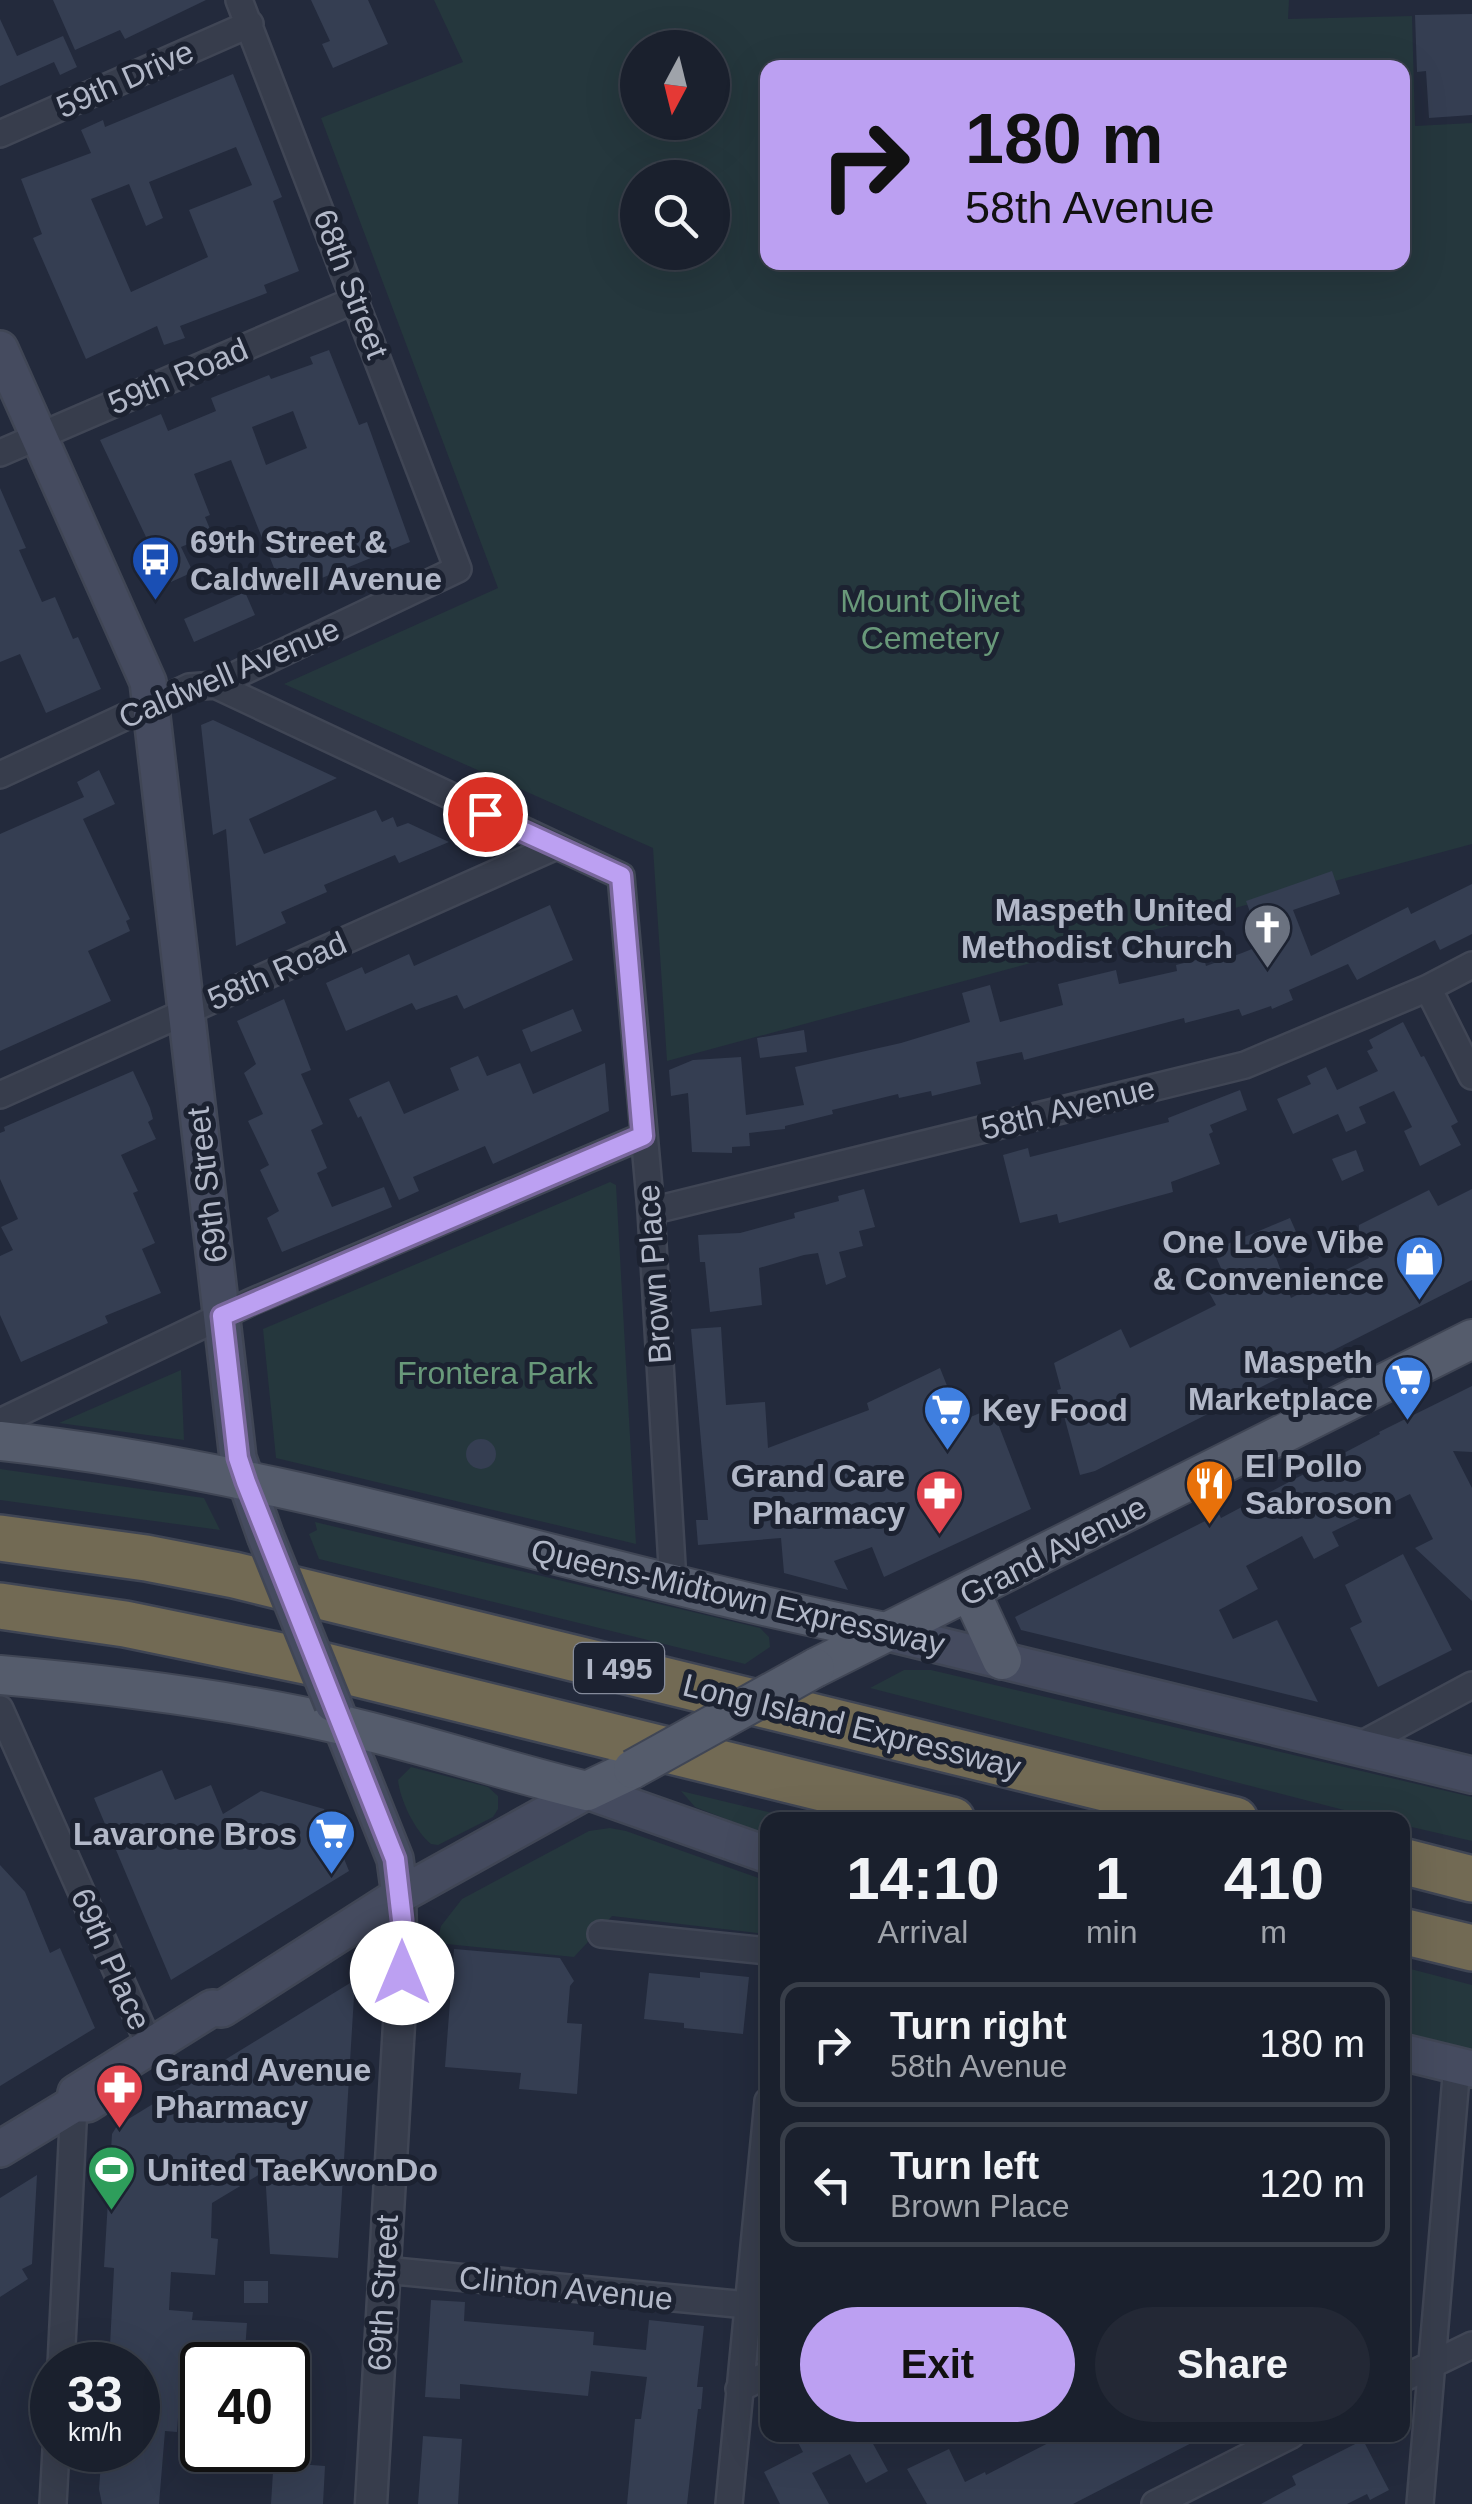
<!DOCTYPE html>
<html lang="en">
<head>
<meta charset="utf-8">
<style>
	:root { --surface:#1a202d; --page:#232835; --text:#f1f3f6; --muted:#9fa3aa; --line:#383e49; --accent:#bca0f2 }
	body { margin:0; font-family:Arial,sans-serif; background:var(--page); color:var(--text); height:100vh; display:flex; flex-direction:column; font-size:38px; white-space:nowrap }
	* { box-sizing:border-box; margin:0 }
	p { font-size:32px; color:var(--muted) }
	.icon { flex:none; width:55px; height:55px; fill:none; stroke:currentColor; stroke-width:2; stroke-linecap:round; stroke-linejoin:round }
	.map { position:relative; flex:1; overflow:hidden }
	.panel { position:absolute; left:760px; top:1812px; width:650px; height:630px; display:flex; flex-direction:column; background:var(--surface); border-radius:20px; box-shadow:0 10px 40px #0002,0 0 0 2px var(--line) }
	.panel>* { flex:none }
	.banner { position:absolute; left:760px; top:60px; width:650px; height:210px; border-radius:20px; box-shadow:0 10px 40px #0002,0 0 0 2px var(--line); background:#bca0f2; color:#111; overflow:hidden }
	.needle { width:65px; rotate:187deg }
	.fabs { position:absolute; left:620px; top:30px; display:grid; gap:20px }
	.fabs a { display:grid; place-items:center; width:110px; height:110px; border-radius:50%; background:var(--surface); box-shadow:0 10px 40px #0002,0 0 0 2px var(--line); font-size:50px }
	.speed { position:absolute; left:30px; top:2342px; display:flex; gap:20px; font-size:50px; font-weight:700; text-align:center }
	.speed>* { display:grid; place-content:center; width:130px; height:130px; border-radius:50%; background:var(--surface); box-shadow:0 10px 40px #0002,0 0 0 2px var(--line); line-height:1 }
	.speed small { font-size:25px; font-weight:400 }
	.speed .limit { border:5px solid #111; border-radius:15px; background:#fff; color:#111 }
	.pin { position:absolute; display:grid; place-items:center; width:85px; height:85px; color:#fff; margin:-42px; border:5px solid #fff; border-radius:50%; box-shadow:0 2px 10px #0007 }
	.me { position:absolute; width:110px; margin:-55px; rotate:0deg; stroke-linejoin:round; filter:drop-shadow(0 0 8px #0008) }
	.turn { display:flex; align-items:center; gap:35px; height:210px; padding:0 40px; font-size:45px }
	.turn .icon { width:130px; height:130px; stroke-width:2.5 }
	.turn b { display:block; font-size:70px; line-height:85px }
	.eta { display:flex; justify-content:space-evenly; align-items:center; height:170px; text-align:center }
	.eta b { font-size:60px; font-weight:700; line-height:70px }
	.cta { display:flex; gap:20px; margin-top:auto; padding:20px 40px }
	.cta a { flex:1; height:115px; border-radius:60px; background:var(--accent); color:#111; font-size:40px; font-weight:700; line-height:115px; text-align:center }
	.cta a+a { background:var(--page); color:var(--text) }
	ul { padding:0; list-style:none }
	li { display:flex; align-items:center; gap:30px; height:125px; margin:0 20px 15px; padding:0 20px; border:5px solid var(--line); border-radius:20px }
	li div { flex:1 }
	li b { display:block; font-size:38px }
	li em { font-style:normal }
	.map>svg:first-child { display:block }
</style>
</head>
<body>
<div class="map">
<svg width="1472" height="2504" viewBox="0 0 1472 2504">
	<rect width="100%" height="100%" fill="#232a3c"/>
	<path fill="#25373d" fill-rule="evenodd" d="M434 0H1289L1288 19 1412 16 1415 126 1472 123V844L667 1061 653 848 284 684 498 588 321 118 463 62ZM638 48H712V122H638ZM768 68H1402V262H768ZM638 178H712V252H638Z
		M610 1182 616 1185 636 1544 276 1458 263 1329Z
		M181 1370 184 1440 59 1423Z
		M0 1469 204 1498 220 1530 0 1500Z
		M315 1522 760 1628 769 1637 770 1647 745 1664 319 1559 309 1534 317 1530Z
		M904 1670H931L1472 1797V1841L1403 1825 1402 1820H1383L870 1688Z
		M411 1767 488 1787 498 1796V1809L493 1817 438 1845 431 1844C415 1831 400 1800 398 1780Z
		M681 1791 801 1820H768L767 1835 695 1807Z
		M610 1828 626 1831 767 1881V1934L612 1916 574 1957 437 1943 441 1926 462 1899 589 1831Z
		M1403 1967 1472 1985V2054L1403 2037Z"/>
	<path fill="#353e52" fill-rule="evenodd" d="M53 0H206L125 39 120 30 75 50Z
		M311 0H368L388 44 333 68 322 44 330 41Z
		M1472 14V115L1429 118 1426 71 1417 72 1415 15Z
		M0 19 17 56 63 36 77 67 60 75 54 62 0 86Z
		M233 74 282 197 273 201 299 271 264 285 267 293 180 326 185 338 164 345 157 326 86 359 33 238 42 234 21 179 91 153 81 130 103 120 105 127ZM236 147 252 185 189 210 208 257 131 292 91 199 129 184 146 226 163 218 149 182Z
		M329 350 359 425 367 422 410 542 317 580 315 574 282 588 231 460 194 474 210 515 205 517 212 534 181 547 193 572 171 582 159 556 156 558 100 440 161 414 168 431 216 411 211 398 269 375 271 379 313 364 310 357ZM293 411 307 448 266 465 252 427Z
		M0 488 26 548 19 550 42 602 55 597 73 639 78 637 101 689 46 713 20 654 0 662Z
		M245 592 255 615 194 642 184 619Z
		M213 720 337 778 249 819 264 854 376 810 382 822 393 817 397 827 408 823 449 842 399 863 395 855 324 885 327 892 281 912 286 923 236 946 226 829 213 835 201 725Z
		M99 770 115 804 83 819 130 919 126 921 130 931 88 951 111 1001 0 1051V834L84 797 77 782Z
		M1332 871 1340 894 1293 910 1311 956 1408 907 1411 914 1472 884V934L1440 950 1435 940 1357 980 1348 964 1289 990 1293 1000 1272 1009 1271 1006 1242 1016 1239 1009 1185 1023 1184 1018 1024 1060 1022 1052 976 1062 981 1084 932 1096 931 1091 899 1098 898 1094 832 1110 833 1114 785 1126V1129L749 1133 750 1146 732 1147V1153L692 1152 688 1093 671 1096 669 1070 693 1060 741 1057 746 1115 804 1105 795 1067 901 1043 970 1022 962 993 990 985 1000 1022 1063 1005 1058 984 1116 970 1119 984 1177 971 1176 965 1204 958 1206 966 1242 953 1262 945 1246 901Z
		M550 905 573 960 464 1009 457 995 416 1010 412 1003 346 1031 326 983 362 967 365 974 409 954 414 966Z
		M284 999 311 1070 301 1074 323 1124 311 1130 327 1168 317 1173 332 1207 384 1187 392 1207 282 1252 267 1218 279 1211 260 1170 269 1165 248 1121 263 1114 244 1073 256 1064 237 1021Z
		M573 1009 582 1031 531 1052 522 1030Z
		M1403 1022 1421 1057 1424 1056 1458 1122 1451 1126 1461 1145 1420 1166 1404 1131 1412 1127 1394 1091 1359 1107 1366 1123 1346 1132 1338 1114 1293 1134 1277 1099 1311 1084 1307 1076 1326 1067 1337 1090 1378 1071 1367 1051 1373 1048 1369 1040Z
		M804 1030 807 1052 760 1058 757 1038Z
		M478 1056 487 1076 520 1063 533 1094 605 1063 609 1111 493 1164 485 1146 413 1177 419 1191 399 1200 361 1116 358 1118 349 1099 389 1081 404 1114 459 1090 450 1068Z
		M133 1071 150 1108 153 1119 148 1122 156 1139 121 1155 138 1191 133 1193 155 1243 142 1249 161 1293 105 1316 108 1323 21 1362 0 1315V1256L13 1250 1 1227 18 1219 0 1179V1133L5 1131 4 1127Z
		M1240 1090 1247 1110 1210 1125 1213 1132 1209 1134 1220 1164 1171 1182 1173 1192 1059 1223 1057 1214 1020 1223 1003 1155 1028 1148 1030 1157 1169 1122 1168 1118Z
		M1356 1150 1364 1171 1342 1181 1332 1159Z
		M864 1189 875 1227 859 1231 863 1246 839 1252 846 1277 826 1285 818 1253 804 1255 759 1268 762 1305 710 1312 705 1262H700L698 1235 740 1233 795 1218 794 1213 839 1201 838 1196Z
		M1472 1189V1280L1314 1360 1315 1363 1289 1373 1095 1471 1080 1475 1057 1390 1061 1389 1054 1363 1121 1329 1130 1348 1216 1305 1205 1285 1224 1275 1213 1250 1290 1218 1300 1241 1274 1252 1291 1298 1369 1258 1359 1238V1225L1429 1190 1438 1206Z
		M721 1327 726 1405 765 1402 768 1448 869 1410 867 1403 940 1368 961 1421 992 1408 1031 1509 884 1577 872 1547 834 1561 848 1590 784 1573 781 1538 698 1545 696 1520H708L691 1329Z
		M1472 1386V1452L1453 1451 1472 1488V1601L1415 1548 1433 1539 1410 1494 1332 1532 1339 1546 1314 1559 1302 1536 1246 1566 1258 1589 1219 1610 1233 1639 1277 1620 1318 1702 1021 1630 1015 1617 1219 1514 1221 1518 1380 1434 1379 1432Z
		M466 1454a15 15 0 1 1 30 0a15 15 0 1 1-30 0Z
		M1403 1554 1452 1650 1378 1687 1350 1628 1362 1622 1345 1585Z
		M162 1770 175 1800 211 1785 223 1814 261 1791 324 1809 349 1871 171 1980 94 1798Z
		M0 1865 25 1892 50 1953 60 1948 95 2028 0 2086Z
		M454 1949 560 1958 574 1981 570 1986 567 2023 582 2024 577 2094 519 2089 521 2073 445 2067Z
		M700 1972 749 1977 743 2034 684 2028V2023L644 2019 649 1973 700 1978Z
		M355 1980 338 2258 270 2254 265 2171 212 2203 211 2238 218 2239 215 2275 171 2272 169 2310 193 2312 192 2320 247 2323 244 2365H185L184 2376 181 2375 177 2432 165 2431 159 2504H102L99 2489 102 2450H138V2365H109L114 2268 104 2267 112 2134 117 2126Z
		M37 2175 32 2264 22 2269 28 2279 0 2297V2198Z
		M244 2281H268V2303H244Z
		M431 2300 465 2302 464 2321 594 2332 593 2345 646 2350 649 2320 704 2326 697 2387H703L701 2409H698L687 2504H627L635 2419H641L647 2377 591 2371 588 2396 460 2384V2399L425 2397Z
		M794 2435H887L872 2442 888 2471 866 2483 850 2454 812 2473 829 2504H780L764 2472 803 2452Z
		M1064 2435H1207L1073 2504H927L907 2469 949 2449 965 2482 985 2472 986 2475Z
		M423 2436 462 2439 458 2504H418Z
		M1363 2440 1389 2490 1370 2500 1367 2494 1347 2504H1261L1296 2485 1292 2476Z
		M189 2450H299L298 2464 325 2466 323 2504H271L273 2472 188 2466Z"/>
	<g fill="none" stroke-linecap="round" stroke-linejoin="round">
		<defs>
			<path id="minor" d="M0 134 250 24
				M0 453 357 299
				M215 685 621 876 651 1211 673 1582
				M0 775 189 687 215 685 458 569 239 0
				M1428 988 1472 1076
				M0 1095 554 847
				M651 1211 1245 1065 1428 988 1472 965
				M0 1422 251 1302 643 1136
				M0 1709 149 2044
				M1355 1748 1472 1685
				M601 1934 768 1951
				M384 2270 747 2305
				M61 2365 74 2104
				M1402 2379 1472 2345
				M739 2389 768 2374
				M53 2504 56 2450
				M729 2504 768 2101
				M1155 2504 1291 2435
				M1420 2504 1457 2065"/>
			<path id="tertiary" d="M371 2504 402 1973 400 1895"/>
			<path id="secondary" d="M0 349 148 682 238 1458 265 1535
				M885 1632 1472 1775
				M333 1704 395 1859 400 1895
				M1402 2052 1472 2069
				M74 2104 76 2093 212 2008 222 2009 400 1895 587 1791 768 1855
				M0 2149 74 2104H87L95 2099"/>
			<path id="primary" d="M0 1441C301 1473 590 1574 885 1632
				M971 1593 1002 1660
				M815 1668 1472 1339
				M0 1675C115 1685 230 1699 342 1725 424 1744 505 1771 587 1791L633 1769"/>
			<path id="motorway" d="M0 1538 146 1558 234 1575 1235 1820
				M0 1606 125 1624 305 1661 952 1820
				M1402 1861 1472 1879
				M1402 1931 1472 1948"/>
		</defs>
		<use href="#minor" stroke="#404655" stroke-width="30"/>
		<use href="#tertiary" stroke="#404655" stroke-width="35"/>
		<use href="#secondary" stroke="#404655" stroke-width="40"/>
		<use href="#primary" stroke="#404655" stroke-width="42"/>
		<use href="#motorway" stroke="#3f4554" stroke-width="50"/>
		<use href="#minor" stroke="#373d4c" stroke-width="25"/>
		<use href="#tertiary" stroke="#373d4c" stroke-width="30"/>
		<use href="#secondary" stroke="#454b5f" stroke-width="35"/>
		<use href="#primary" stroke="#555c6c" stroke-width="38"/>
		<use href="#motorway" stroke="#726a54" stroke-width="45"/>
		<defs>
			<path id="secondary-bridge" d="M265 1535 333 1704"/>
			<path id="primary-bridge" d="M633 1769 815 1668"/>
		</defs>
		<use href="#secondary-bridge" stroke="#404655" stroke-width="40" stroke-linecap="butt"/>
		<use href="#primary-bridge" stroke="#404655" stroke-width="42" stroke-linecap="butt"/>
		<use href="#secondary-bridge" stroke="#454b5f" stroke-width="35"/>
		<use href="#primary-bridge" stroke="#555c6c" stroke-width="38"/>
	</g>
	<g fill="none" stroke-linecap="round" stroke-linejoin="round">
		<defs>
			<path id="route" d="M402 1973V1920L395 1859 246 1482 238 1458 222 1316 643 1136 621 876 485 814"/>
		</defs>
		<use href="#route" stroke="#7a689d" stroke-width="25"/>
		<use href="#route" stroke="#bca0f2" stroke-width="18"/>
	</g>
	<defs>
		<symbol id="bus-pin" viewBox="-11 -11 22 30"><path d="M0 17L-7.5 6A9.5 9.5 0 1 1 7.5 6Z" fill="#1a4fb4" stroke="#1c2231"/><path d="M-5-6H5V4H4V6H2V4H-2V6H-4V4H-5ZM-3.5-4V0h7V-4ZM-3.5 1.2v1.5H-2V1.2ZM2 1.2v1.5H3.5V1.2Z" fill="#fff"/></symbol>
		<symbol id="church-pin" viewBox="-11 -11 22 30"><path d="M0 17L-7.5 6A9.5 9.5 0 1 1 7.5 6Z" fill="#6b7280" stroke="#1c2231"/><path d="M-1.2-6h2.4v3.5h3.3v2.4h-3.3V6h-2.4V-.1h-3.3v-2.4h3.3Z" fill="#fff"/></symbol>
		<symbol id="shop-pin" viewBox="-11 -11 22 30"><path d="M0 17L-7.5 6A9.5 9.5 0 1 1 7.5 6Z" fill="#3f7fe0" stroke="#1c2231"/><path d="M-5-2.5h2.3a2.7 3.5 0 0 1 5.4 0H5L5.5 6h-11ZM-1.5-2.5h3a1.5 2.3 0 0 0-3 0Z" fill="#fff"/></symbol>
		<symbol id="supermarket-pin" viewBox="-11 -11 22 30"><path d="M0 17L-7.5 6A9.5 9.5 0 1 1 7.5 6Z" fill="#3f7fe0" stroke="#1c2231"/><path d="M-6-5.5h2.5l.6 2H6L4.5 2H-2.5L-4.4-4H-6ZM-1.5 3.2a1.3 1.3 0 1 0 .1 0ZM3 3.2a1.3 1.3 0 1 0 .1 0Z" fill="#fff"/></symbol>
		<symbol id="restaurant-pin" viewBox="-11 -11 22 30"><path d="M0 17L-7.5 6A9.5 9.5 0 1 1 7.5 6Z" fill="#e8710a" stroke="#1c2231"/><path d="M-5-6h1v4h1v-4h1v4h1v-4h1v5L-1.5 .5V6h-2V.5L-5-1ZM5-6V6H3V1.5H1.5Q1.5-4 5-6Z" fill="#fff"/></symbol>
		<symbol id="pharmacy-pin" viewBox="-11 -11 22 30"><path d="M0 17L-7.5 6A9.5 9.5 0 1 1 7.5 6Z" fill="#e0444e" stroke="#1c2231"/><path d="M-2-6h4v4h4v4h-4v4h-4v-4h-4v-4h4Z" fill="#fff"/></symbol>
		<symbol id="stadium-pin" viewBox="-11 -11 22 30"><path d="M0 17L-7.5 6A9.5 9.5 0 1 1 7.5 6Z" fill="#2e9e5b" stroke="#1c2231"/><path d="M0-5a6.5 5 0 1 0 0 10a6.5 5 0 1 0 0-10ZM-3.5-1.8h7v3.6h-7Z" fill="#fff"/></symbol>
	</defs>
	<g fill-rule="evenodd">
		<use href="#bus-pin" x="128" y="532" width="55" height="75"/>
		<use href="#church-pin" x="1240" y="900" width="55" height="75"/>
		<use href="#shop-pin" x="1392" y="1232" width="55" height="75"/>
		<use href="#supermarket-pin" x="1380" y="1352" width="55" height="75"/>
		<use href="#supermarket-pin" x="920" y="1382" width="55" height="75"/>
		<use href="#restaurant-pin" x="1182" y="1456" width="55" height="75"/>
		<use href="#pharmacy-pin" x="912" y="1466" width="55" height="75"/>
		<use href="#supermarket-pin" x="304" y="1806" width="55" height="75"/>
		<use href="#pharmacy-pin" x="92" y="2060" width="55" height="75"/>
		<use href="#stadium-pin" x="84" y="2142" width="55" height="75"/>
	</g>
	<g text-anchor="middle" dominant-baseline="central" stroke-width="10" stroke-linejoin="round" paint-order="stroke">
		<rect fill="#1c2231" stroke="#858b9b" stroke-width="2.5" x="574" y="1643" width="90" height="50" rx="8"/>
		<g font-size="30" font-weight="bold" fill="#b2b8c8">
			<text x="619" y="1668">I 495</text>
		</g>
		<g font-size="32" fill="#b2b8c8" stroke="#1c2231">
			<text transform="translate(125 79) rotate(-24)">59th Drive</text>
			<text transform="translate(351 284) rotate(69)">68th Street</text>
			<text transform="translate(178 376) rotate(-23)">59th Road</text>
			<text transform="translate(229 673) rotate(-23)">Caldwell Avenue</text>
			<text transform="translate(277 971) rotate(-24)">58th Road</text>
			<text transform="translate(1068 1108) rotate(-14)">58th Avenue</text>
			<text transform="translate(207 1185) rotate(-97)">69th Street</text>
			<text transform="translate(654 1274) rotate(-94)">Brown Place</text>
			<text transform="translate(1053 1551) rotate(-27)">Grand Avenue</text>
			<text transform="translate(738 1597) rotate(13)">Queens-Midtown Expressway</text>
			<text transform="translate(852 1726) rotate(14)">Long Island Expressway</text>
			<text transform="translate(111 1959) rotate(66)">69th Place</text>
			<text transform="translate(566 2288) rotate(6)">Clinton Avenue</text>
			<text transform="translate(383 2293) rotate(-87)">69th Street</text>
		</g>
		<g font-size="32" font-weight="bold" fill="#b2b8c8" stroke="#1c2231" text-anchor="start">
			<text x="190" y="542">69th Street &amp;<tspan x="190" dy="37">Caldwell Avenue</tspan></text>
			<text x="1233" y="910" text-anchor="end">Maspeth United<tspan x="1233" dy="37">Methodist Church</tspan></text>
			<text x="1384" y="1242" text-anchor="end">One Love Vibe<tspan x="1384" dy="37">&amp; Convenience</tspan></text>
			<text x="1373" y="1362" text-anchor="end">Maspeth<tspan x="1373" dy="37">Marketplace</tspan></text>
			<text x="982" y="1410">Key Food</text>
			<text x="1245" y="1466">El Pollo<tspan x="1245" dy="37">Sabroson</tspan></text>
			<text x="905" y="1476" text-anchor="end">Grand Care<tspan x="905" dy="37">Pharmacy</tspan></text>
			<text x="297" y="1834" text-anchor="end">Lavarone Bros</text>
			<text x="155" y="2070">Grand Avenue<tspan x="155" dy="37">Pharmacy</tspan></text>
			<text x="147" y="2170">United TaeKwonDo</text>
		</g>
		<g font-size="32" fill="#69997a" stroke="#1c2231">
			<text x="930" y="601">Mount Olivet<tspan x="930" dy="37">Cemetery</tspan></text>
			<text x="495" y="1373">Frontera Park</text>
		</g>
	</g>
</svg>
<div class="fabs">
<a><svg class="needle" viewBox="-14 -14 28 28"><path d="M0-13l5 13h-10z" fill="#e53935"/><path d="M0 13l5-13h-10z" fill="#9fa3aa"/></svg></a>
<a><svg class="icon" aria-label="search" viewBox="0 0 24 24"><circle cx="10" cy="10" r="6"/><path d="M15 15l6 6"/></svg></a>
</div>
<div class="speed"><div>33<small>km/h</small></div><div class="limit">40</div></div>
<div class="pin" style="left:485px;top:814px;background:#d93025"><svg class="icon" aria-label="arrive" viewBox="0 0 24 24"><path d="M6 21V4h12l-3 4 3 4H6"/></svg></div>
<svg class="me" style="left:402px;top:1973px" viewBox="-20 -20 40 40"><circle r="19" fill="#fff"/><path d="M0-13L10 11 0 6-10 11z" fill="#bca0f2"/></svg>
<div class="banner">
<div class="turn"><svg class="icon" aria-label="right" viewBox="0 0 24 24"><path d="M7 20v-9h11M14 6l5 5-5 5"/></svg><div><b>180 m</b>58th Avenue</div></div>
</div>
<section class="panel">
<div class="eta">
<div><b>14:10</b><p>Arrival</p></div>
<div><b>1</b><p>min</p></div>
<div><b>410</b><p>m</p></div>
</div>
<ul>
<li><svg class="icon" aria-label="right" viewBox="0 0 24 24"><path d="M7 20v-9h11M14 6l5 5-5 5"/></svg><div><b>Turn right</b><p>58th Avenue</p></div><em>180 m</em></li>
<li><svg class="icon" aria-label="left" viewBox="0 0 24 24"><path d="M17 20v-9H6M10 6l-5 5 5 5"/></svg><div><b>Turn left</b><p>Brown Place</p></div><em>120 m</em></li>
</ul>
<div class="cta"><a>Exit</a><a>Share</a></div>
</section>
</div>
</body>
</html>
